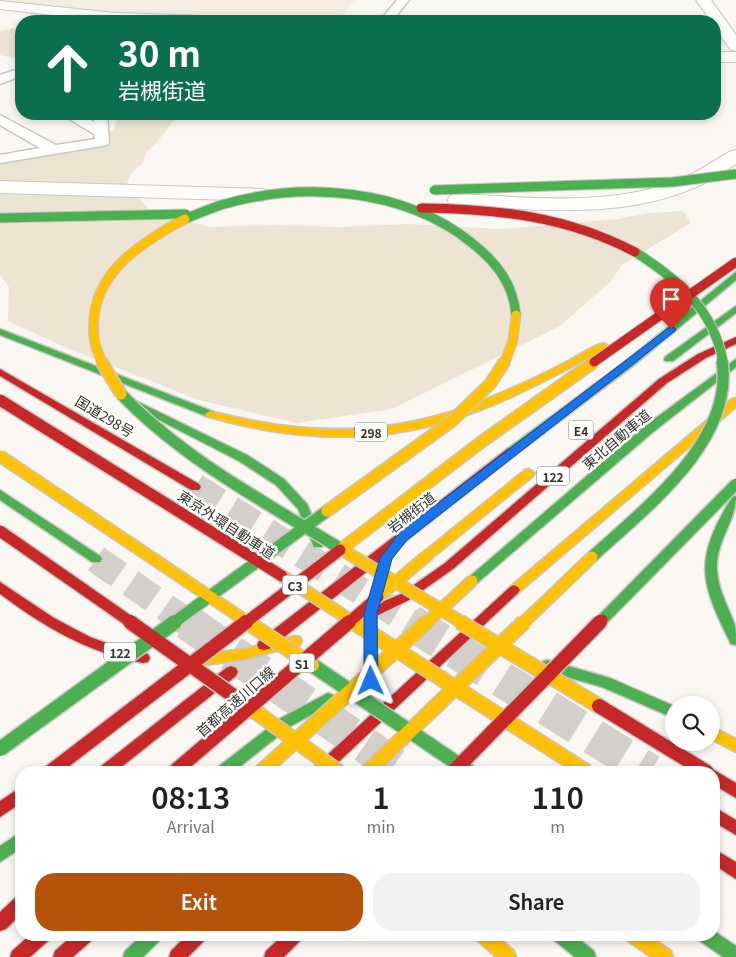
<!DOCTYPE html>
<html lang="en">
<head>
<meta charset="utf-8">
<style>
	:root { --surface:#fff; --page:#f2f2f2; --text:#202124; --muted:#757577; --accent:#b45309 }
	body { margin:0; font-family:Georgia,"Noto Sans JP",serif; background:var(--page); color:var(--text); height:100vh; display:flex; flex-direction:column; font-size:19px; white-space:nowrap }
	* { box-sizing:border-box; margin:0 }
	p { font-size:16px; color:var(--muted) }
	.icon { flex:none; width:28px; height:28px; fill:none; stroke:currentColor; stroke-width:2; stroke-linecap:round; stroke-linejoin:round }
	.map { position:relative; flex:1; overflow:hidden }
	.details { position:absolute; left:15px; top:766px; width:705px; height:175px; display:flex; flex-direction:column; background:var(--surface); border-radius:20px; box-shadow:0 2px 8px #0003 }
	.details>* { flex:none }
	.banner { position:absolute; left:15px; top:15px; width:706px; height:105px; border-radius:20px; box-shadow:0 2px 8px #0003; background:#0b6e4f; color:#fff; overflow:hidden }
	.buttons { position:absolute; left:665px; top:696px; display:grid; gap:10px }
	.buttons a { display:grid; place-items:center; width:55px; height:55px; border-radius:50%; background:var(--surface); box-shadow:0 2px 8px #0003; font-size:25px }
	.pin { position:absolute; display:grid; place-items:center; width:42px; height:42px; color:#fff; margin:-51px -21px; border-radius:50% 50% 50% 0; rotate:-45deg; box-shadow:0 0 5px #0007 }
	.pin .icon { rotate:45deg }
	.me { position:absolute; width:55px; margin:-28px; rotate:359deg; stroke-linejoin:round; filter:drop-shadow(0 0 4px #0008) }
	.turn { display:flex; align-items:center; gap:18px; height:105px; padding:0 20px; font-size:22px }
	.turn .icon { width:65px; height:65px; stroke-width:2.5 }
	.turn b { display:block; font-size:35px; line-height:42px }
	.eta { display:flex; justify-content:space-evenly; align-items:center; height:85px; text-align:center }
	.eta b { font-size:30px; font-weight:600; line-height:35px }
	.action { display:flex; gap:10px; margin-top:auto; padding:10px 20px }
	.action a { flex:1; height:58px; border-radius:20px; background:var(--accent); color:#fff; font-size:20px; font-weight:600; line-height:58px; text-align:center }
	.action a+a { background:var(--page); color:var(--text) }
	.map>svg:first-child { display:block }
</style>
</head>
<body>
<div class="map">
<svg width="736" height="957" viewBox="0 0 736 957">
	<rect width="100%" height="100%" fill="#faf7f2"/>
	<path fill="#f5ede0" d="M0 0H355L338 21H294L121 15 0 2Z"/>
	<path fill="#ede4d3" d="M13 28H21V60L0 55V31Z
		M117 114H179L157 142 146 153 143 163 131 173 127 183 149 210 210 227 275 225 340 227 407 224 501 229 618 219 649 213 683 211 691 223 623 264 609 283 560 326 392 409 297 423 199 400 69 349 8 321 9 287 0 275V165L29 157 83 151 93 146 94 137 114 130Z"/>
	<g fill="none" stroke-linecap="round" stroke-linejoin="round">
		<path stroke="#d3d0cb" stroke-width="28" stroke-dasharray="28 14" stroke-linecap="butt" d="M195 487 412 623
			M96 559 188 623"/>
		<path stroke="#d3d0cb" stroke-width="36" stroke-dasharray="36 18" stroke-linecap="butt" d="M187 622 404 772
			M410 622 650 772"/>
		<defs>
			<path id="lane" d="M397 0H409L392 21H380Z
				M21 68V76L0 84V75Z
				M61 114H78L94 122 93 114H107L109 142 107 145 102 146 0 163V155L40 148 0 125V115L56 145 95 139 94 134Z"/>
			<path id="street" d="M696 0H711L736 35V51L730 49 715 28V21H711Z
				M0 1 116 13 204 16 209 18 212 21H104L0 9Z
				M715 52H736V62H715Z
				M736 150V164C723 172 710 181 696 187 622 220 535 209 457 206L450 204 447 200 450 196 457 194C529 197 607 207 676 181 695 174 712 162 729 152Z
				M0 181 262 189 269 191 272 195 269 199 262 201 0 193Z"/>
			<path id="fast" d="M736 272V280L634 365 515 455H507L506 452 507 449 626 361Z
				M736 306V313L673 361H665L664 359 665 357Z
				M0 329 214 412 215 414 210 417 206 416 0 335Z
				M736 359V367L653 432 476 584 472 586 468 584 466 581 468 578 645 426Z
				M128 397 247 455 284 479 307 504 324 544 322 547H314L298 509 276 485 239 461 124 402 123 400Z
				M0 490 100 556 102 559 100 562H92L0 500Z
				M736 496C736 522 715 542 717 570 718 591 729 607 735 626 736 631 736 639 736 645L731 644C699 580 694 560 732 497Z
				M547 660 610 678 674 706V718L602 687 542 670 540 666 542 662Z
				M328 693 333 695 335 699 333 703 291 726 233 772H216L218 767 281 718Z
				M21 832V848L0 862V846Z
				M714 931 736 946V957H723L700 941 698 935H714Z
				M142 935H161L159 941 143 957H123L125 951Z
				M553 935H574L594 951 596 957H575L555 941Z"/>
			<path id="slow" d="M604 343 609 346 607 348C565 370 523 394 478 411 388 446 297 443 206 416L205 414 210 411C316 439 405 436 505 391 527 382 549 371 570 360 581 354 592 346 604 343Z
				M736 398V407L518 593 514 595 510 593 508 590 510 587 732 399Z
				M529 469 535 473 533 476 433 557H425L423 554 425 551 525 470Z
				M295 636 300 637 302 641 300 645 245 659 193 667 188 665 186 661 188 657 193 655 245 649Z
				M711 726 736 739V752L711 739Z
				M476 935H496L514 951 516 957H496L478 941Z
				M626 935H648L671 951 673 957H651L628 941Z"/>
			<path id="jam" d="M736 337V344L706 358 667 383 453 569 409 600 364 622 359 623 354 622 353 618 354 614 401 594 445 563 659 379 698 354Z
				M0 369 199 484 201 487 199 490H191L0 376Z
				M511 448 515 449 516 452 515 455 269 649 264 650 259 649 257 645 259 641 507 449Z
				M0 582 54 618 90 637 123 649 148 654 150 658 148 662 143 663C89 653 44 627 0 594Z
				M514 585 518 587 520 590 518 593 328 772H312L314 767 510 587Z
				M231 666 236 668 238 672 236 676 115 772H98L100 767 226 668Z
				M714 770 736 783V798L714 785V772H709Z
				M21 787V803L0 817V801Z
				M714 807 736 820V835L714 822Z
				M714 849 736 862V879L714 865Z
				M21 896V914L6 929 0 931V912L15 898Z
				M30 935H50L48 941 30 957H10L12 951Z
				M73 935H93L91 941 73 957H53L55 951Z
				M187 935H206L204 941 188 957H169L171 951Z
				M283 935H302L300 941 284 957H264L266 951Z"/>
		</defs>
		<use href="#lane" stroke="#c9c6c2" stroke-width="3"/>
		<use href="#street" stroke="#c9c6c2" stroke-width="2"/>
		<use href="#fast" stroke="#c9c6c2" stroke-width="3"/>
		<use href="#slow" stroke="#c9c6c2" stroke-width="3"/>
		<use href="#jam" stroke="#c9c6c2" stroke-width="3"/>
		<use href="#lane" fill="#fefefd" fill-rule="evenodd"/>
		<use href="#street" fill="#fefefd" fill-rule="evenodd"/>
		<use href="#fast" fill="#4caf50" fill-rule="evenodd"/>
		<use href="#slow" fill="#ffc107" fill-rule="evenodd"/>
		<use href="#jam" fill="#c62828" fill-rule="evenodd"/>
		<defs>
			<path id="fast-bridge-far2" d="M434 190 673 182 736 174
				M0 218 186 214
				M185 219C197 214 209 209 221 205 303 181 404 188 472 243 496 262 513 283 516 315
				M635 252C678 279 714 310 723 362"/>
			<path id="fast-bridge-far1" d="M121 394C183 459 265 502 341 549
				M592 557C644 509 735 441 722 361
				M602 620 736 484
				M173 623 327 511"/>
			<path id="fast-bridge" d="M312 665 470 772
				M0 749 175 622"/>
			<path id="slow-bridge-far2" d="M102 362C99 354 94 345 94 336 88 276 138 244 185 219
				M505 362 513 340 516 315"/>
			<path id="slow-bridge-far1" d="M101 361 121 394
				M0 456 249 623
				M327 511 452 421 490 384 505 361
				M341 549 463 623
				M340 550 480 443 594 362
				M282 576 355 623
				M378 597 429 554
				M426 623 472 581
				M523 623 592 557"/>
			<path id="slow-bridge" d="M247 622 312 665
				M353 622 587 772
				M460 622 599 706
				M235 697 339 772
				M261 772 427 622
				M367 772 524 622"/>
			<path id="jam-bridge-far2" d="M421 208C498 209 566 216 635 252
				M594 362 736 262"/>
			<path id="jam-bridge-far1" d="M0 400 282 576
				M0 531 132 623
				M245 623 340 550
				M348 623 378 597
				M599 623 602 620"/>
			<path id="jam-bridge" d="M130 622 235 697
				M599 706 707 772
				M50 772 246 622
				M174 772 349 622
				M453 772 600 622"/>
		</defs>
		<use href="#fast-bridge-far2" stroke="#c9c6c2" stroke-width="11" stroke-linecap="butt"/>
		<use href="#fast-bridge-far1" stroke="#c9c6c2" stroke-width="14" stroke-linecap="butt"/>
		<use href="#fast-bridge" stroke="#c9c6c2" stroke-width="17" stroke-linecap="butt"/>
		<use href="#slow-bridge-far2" stroke="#c9c6c2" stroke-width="11" stroke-linecap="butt"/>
		<use href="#slow-bridge-far1" stroke="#c9c6c2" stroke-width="14" stroke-linecap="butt"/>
		<use href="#slow-bridge" stroke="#c9c6c2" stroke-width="17" stroke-linecap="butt"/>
		<use href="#jam-bridge-far2" stroke="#c9c6c2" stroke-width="11" stroke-linecap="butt"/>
		<use href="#jam-bridge-far1" stroke="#c9c6c2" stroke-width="14" stroke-linecap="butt"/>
		<use href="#jam-bridge" stroke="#c9c6c2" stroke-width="17" stroke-linecap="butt"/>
		<use href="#fast-bridge-far2" stroke="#4caf50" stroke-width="9"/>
		<use href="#fast-bridge-far1" stroke="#4caf50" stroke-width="11"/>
		<use href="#fast-bridge" stroke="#4caf50" stroke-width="14"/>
		<use href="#slow-bridge-far2" stroke="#ffc107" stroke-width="9"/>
		<use href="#slow-bridge-far1" stroke="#ffc107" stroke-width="11"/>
		<use href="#slow-bridge" stroke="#ffc107" stroke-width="14"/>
		<use href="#jam-bridge-far2" stroke="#c62828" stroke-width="9"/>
		<use href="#jam-bridge-far1" stroke="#c62828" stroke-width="11"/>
		<use href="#jam-bridge" stroke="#c62828" stroke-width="14"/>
	</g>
	<path fill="#1a73e8" stroke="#114b97" d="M671 326 676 329 675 331 407 540 392 559 377 614 378 681 376 685 371 686 366 685 364 681V614L380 558 399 533Z"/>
	<g text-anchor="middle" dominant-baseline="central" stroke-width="5" stroke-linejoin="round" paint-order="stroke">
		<g fill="#fff" stroke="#72706c" stroke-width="1">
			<rect x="568.5" y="420.5" width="25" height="19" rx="4"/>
			<rect x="355" y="422.5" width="32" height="19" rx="4"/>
			<rect x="537" y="466.5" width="32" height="19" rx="4"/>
			<rect x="282.5" y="575.5" width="25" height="19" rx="4"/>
			<rect x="104" y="642.5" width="32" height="19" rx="4"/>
			<rect x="289.5" y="653.5" width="25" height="19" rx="4"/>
		</g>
		<g font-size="12" font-weight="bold" fill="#35322d">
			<text x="581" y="430">E4</text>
			<text x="371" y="432">298</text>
			<text x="553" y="476">122</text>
			<text x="295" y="585">C3</text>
			<text x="120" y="652">122</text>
			<text x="302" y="663">S1</text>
		</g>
		<g font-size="14" fill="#35322d" stroke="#fff">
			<text transform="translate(105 416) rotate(31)">国道298号</text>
			<text transform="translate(616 439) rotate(-40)">東北自動車道</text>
			<text transform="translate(411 512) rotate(-38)">岩槻街道</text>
			<text transform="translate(227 524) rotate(33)">東京外環自動車道</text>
			<text transform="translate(235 701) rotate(-41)">首都高速川口線</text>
		</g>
	</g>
</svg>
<div class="buttons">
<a><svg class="icon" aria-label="search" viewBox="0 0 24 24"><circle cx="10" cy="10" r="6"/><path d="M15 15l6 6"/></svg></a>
</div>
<div class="pin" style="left:671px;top:329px;background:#d93025"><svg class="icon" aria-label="arrive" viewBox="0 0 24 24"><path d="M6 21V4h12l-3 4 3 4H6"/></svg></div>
<svg class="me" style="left:371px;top:681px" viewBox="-20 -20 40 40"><path d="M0-17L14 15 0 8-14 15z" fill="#1a73e8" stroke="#fff" stroke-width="4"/></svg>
<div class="banner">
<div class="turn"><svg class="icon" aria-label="ahead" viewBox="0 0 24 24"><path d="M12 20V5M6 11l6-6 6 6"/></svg><div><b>30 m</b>岩槻街道</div></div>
</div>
<section class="details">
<div class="eta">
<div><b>08:13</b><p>Arrival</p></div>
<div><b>1</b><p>min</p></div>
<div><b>110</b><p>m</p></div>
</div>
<div class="action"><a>Exit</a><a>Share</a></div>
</section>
</div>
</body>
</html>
